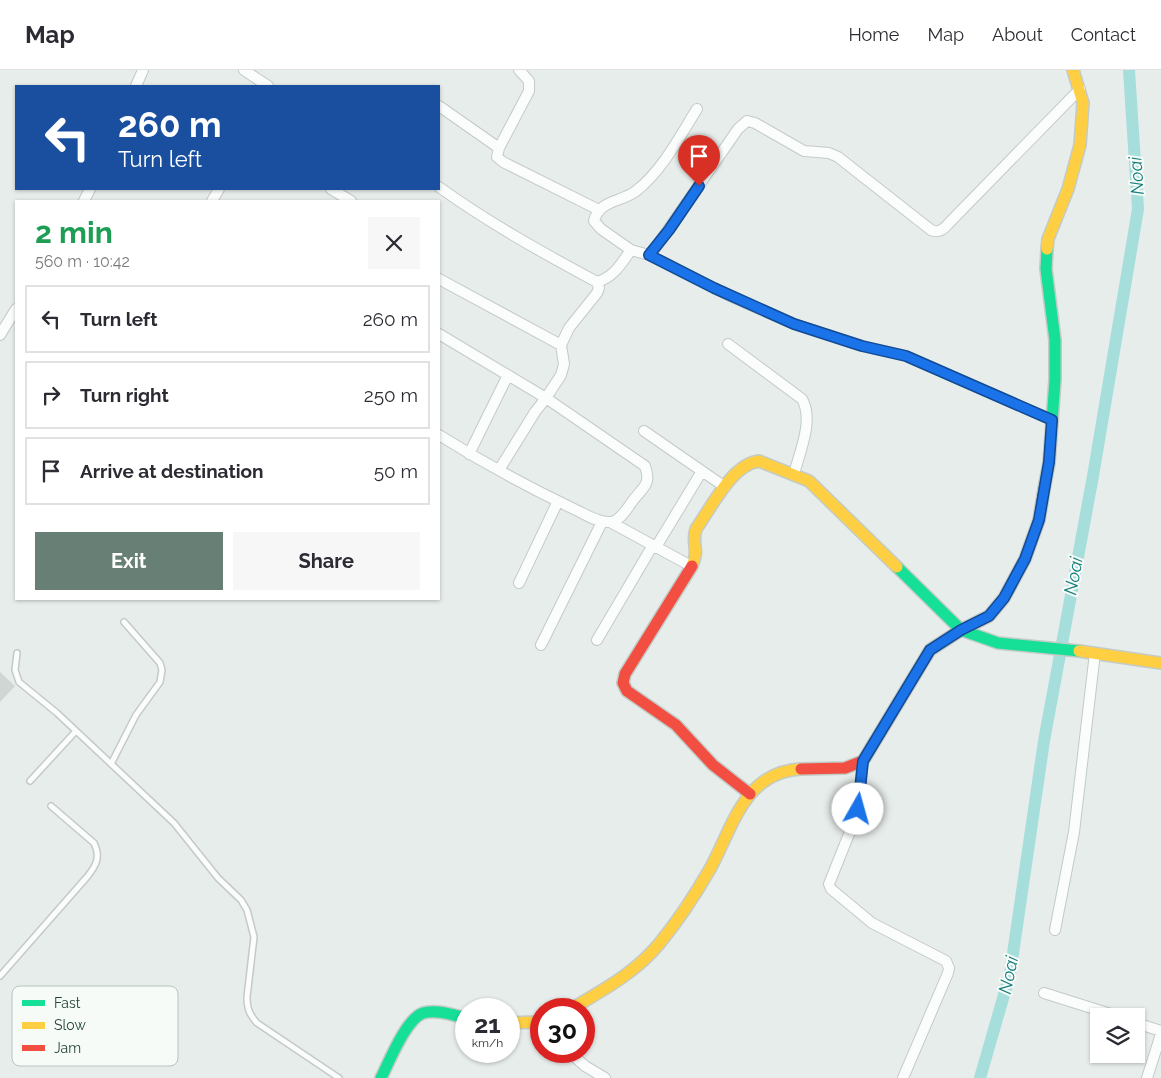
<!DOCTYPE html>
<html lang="en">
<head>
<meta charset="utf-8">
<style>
	:root { --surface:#fff; --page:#f7f7f7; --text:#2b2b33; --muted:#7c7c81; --line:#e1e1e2; --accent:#677f74 }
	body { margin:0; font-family:Raleway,sans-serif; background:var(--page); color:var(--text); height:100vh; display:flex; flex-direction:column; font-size:19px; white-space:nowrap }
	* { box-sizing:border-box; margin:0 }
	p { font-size:16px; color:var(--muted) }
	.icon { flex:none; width:28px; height:28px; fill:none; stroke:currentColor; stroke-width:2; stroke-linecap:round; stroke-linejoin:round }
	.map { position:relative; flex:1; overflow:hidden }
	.sheet { position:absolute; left:15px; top:130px; width:425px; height:400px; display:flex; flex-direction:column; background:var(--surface); border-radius:0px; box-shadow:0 1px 4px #0004 }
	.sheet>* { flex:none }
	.top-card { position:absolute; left:15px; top:15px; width:425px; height:105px; border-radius:0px; box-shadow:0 1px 4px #0004; background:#1a4fa0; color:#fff; overflow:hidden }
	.tools { position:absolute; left:1090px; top:938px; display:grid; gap:10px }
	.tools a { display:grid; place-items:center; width:55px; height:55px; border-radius:0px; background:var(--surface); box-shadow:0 1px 4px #0004; font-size:25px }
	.speed { position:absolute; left:455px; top:928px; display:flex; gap:10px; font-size:25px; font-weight:700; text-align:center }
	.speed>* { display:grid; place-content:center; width:65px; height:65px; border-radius:50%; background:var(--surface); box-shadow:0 1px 4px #0004; line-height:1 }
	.speed small { font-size:12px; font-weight:400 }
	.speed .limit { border:8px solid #d22; background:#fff; color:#111 }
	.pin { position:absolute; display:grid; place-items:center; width:42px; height:42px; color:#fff; margin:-51px -21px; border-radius:50% 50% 50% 0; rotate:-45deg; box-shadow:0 0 5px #0007 }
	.pin .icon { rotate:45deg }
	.me { position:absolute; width:55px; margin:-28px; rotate:7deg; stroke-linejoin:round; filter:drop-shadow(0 0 4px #0008) }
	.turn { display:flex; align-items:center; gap:18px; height:105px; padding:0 20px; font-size:22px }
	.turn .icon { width:65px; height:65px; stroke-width:2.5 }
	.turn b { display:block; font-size:35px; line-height:42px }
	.round { display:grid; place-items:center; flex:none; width:52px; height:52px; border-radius:0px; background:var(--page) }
	.summary { display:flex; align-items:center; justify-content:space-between; height:85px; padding:0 20px }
	h1 { font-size:30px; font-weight:700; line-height:38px; color:#1e9e55 }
	.action { display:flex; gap:10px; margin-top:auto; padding:10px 20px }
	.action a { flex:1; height:58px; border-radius:0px; background:var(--accent); color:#fff; font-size:20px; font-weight:700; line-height:58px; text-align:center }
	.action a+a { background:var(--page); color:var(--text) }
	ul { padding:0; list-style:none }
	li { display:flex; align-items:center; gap:15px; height:68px; margin:0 10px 8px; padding:0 10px; border:2px solid var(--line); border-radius:0px }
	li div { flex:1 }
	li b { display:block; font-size:19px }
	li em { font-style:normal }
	header { display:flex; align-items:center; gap:30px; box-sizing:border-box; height:70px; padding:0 25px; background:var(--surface); border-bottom:1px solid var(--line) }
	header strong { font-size:24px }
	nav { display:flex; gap:28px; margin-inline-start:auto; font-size:18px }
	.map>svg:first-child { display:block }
</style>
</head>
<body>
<header>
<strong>Map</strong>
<nav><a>Home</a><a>Map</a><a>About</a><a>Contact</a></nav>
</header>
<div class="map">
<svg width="1161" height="1008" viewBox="0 0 1161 1008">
	<rect width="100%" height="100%" fill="#e7edea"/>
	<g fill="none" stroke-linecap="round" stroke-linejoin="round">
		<path stroke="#a6dedc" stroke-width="12" d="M980 1008 1010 904 1044 671 1093 406 1138 139 1129 0"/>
	</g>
	<path fill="#cfd6d3" d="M0 602 15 616 0 632Z"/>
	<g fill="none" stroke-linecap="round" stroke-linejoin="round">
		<defs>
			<path id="lane" d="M17 583 15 600 19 612 57 643 174 753 218 808 241 830 247 840 254 867 247 927C247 938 249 944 257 953L339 1008
				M111 694 136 645 160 612 162 600 160 593 124 552
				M30 711 76 661
				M0 906 87 807C96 796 101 787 94 773L51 736"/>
			<path id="street" d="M244 0 268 16
				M519 0 529 11V21L499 78 497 87 503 92 599 140
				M136 16 143 0
				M439 36 499 78
				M439 117C489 153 543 183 597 212L599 218 597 223 569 258 561 275 564 294 561 305 546 328 645 396C651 413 645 416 634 429 628 437 620 452 610 452 598 453 585 444 574 439 528 417 482 392 439 365
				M331 119 351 131
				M84 131 90 119
				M212 131 219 119
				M631 180 601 159 594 151C599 130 622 132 636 121 662 101 680 66 697 39
				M649 185 730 226 794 254 862 276 906 286 1052 350
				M439 209 561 275
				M597 212C614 207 621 194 631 180L649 185 656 177 738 59 747 51 755 53 804 81 829 83 838 87 931 160C941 164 945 157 951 151L1080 19
				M439 264 546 328 535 342 499 400
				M0 265 16 239
				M728 274 802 329C814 350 800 381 794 404
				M644 361 725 417
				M469 384 508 305
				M612 453 691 496
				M656 477 702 401
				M519 513 558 431
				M597 570 653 475
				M541 575 602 452
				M863 691 857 739 853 754 829 814 831 819 872 853 946 891 949 898 948 903 903 1008
				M1055 860 1074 762 1095 583
				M1044 923 1117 946
				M1136 953 1161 961
				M568 981 585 996 605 1008
				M1147 1008 1161 964"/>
			<path id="fast" d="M1044 419 1049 393 1055 310V270L1046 199 1047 179
				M897 497 961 560 998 573 1079 581
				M381 1008C389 992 406 949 423 943 436 939 453 945 466 948"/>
			<path id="slow" d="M1047 179 1048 169 1068 119 1080 75 1083 33 1073 0
				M692 496C700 478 691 475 696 459 711 438 732 394 759 391L809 411 897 497
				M1079 581 1161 593
				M571 939C603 920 635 903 659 874 678 851 695 825 710 799 733 757 744 702 801 699
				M509 953 535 952 541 950"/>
			<path id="jam" d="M692 496 625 604 623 613 627 621 676 655 713 695 750 724
				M801 699 845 698 863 691 930 580 961 560 989 546 1004 528 1025 489 1039 450 1044 419"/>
		</defs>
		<use href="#lane" stroke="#c4cac7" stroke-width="8"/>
		<use href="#street" stroke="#c4cac7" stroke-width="12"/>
		<use href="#fast" stroke="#c3cbc7" stroke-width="14"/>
		<use href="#slow" stroke="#c3cbc7" stroke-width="14"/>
		<use href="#jam" stroke="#c3cbc7" stroke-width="14"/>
		<use href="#lane" stroke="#fbfcfc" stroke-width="5"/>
		<use href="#street" stroke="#fbfcfc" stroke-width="10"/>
		<use href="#fast" stroke="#16e098" stroke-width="11"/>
		<use href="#slow" stroke="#ffcf43" stroke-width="11"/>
		<use href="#jam" stroke="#f24e42" stroke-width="11"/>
	</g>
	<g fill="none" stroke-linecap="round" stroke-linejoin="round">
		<defs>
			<path id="route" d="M699 116 669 160 649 185 714 218 794 254 862 276 906 286 1052 350 1049 392 1039 450 1025 489 1004 528 989 546 961 560 930 580 863 691 858 739"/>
		</defs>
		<use href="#route" stroke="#114b97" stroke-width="12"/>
		<use href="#route" stroke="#1a73e8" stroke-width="9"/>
	</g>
	<g text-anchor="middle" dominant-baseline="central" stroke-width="4" stroke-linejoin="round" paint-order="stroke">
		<g font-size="18" font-style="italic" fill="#167f7e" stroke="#f7fbf8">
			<text transform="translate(1136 106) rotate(-94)">Noai</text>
			<text transform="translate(1073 506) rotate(-80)">Noai</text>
			<text transform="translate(1008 905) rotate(-78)">Noai</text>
		</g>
	</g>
	<rect x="12" y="916" width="166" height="80" rx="8" fill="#f7fbf8" stroke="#b7c4be" stroke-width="1"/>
	<rect x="22" y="930" width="23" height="6" fill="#16e098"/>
	<rect x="22" y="952" width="23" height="7" fill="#ffcf43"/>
	<rect x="22" y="975" width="23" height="6" fill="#f24e42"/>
	<g font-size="14" fill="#224435">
		<text x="54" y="938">Fast</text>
		<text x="54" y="960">Slow</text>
		<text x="54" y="983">Jam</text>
	</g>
</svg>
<div class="tools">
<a><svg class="icon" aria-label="layers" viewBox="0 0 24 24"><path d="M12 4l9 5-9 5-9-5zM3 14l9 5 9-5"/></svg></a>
</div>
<div class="speed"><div>21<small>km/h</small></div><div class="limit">30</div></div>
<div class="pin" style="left:699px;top:116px;background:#d93025"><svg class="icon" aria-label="arrive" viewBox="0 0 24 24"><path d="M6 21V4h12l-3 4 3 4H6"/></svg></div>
<svg class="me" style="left:858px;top:739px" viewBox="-20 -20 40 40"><circle r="19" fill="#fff"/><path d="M0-13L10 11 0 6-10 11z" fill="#1a73e8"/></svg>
<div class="top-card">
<div class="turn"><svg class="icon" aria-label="left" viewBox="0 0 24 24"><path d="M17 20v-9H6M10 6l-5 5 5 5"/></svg><div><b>260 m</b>Turn left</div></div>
</div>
<section class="sheet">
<div class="summary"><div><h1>2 min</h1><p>560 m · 10:42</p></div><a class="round"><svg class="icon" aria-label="close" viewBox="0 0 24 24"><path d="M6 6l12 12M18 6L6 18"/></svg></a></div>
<ul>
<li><svg class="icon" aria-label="left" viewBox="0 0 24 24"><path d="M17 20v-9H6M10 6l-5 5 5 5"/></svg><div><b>Turn left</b></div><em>260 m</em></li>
<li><svg class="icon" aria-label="right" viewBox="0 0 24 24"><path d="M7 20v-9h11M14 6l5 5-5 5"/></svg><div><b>Turn right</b></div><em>250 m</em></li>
<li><svg class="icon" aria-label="arrive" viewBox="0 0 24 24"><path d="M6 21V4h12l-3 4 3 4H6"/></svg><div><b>Arrive at destination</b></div><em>50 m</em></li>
</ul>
<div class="action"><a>Exit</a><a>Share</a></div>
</section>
</div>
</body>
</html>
